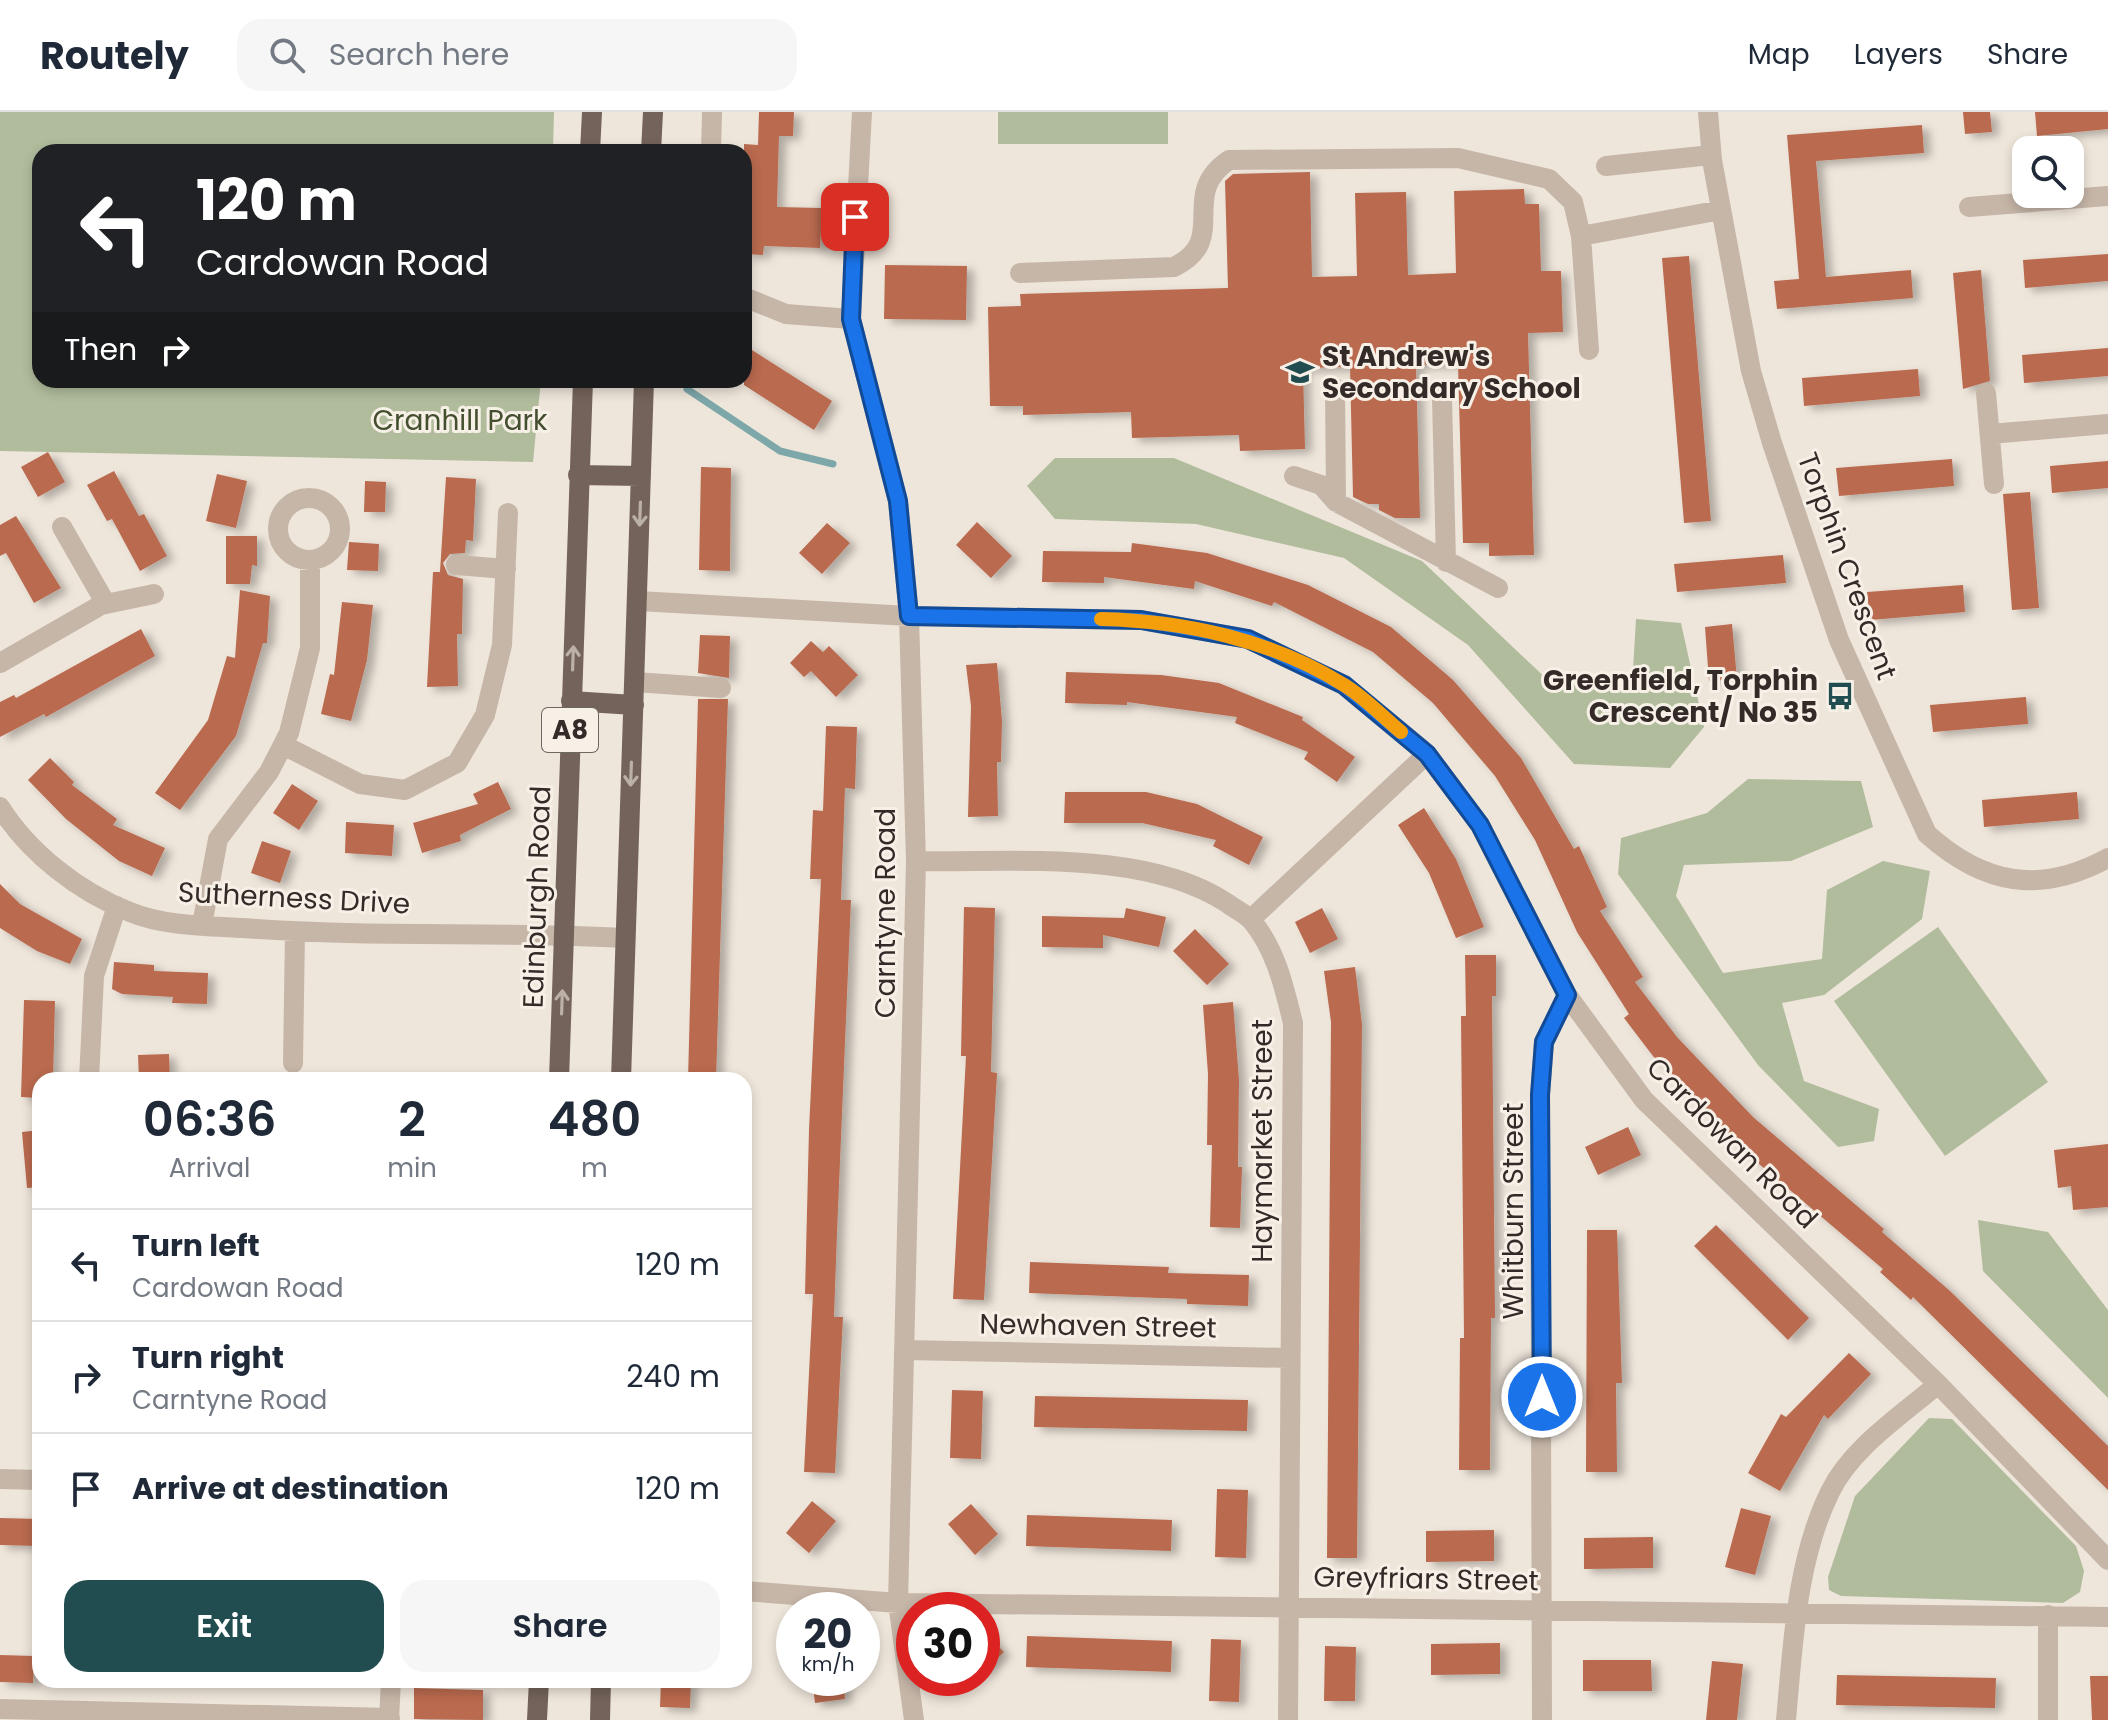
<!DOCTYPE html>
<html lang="en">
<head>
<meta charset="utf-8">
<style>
	:root { --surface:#fff; --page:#f6f6f7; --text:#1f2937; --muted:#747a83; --line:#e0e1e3; --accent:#224d50 }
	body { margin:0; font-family:Poppins,sans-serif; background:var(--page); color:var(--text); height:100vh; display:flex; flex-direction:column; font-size:30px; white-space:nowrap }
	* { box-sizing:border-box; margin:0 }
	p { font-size:26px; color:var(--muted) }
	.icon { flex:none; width:44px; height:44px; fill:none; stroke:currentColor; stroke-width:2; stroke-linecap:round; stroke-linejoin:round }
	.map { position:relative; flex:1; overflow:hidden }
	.sheet { position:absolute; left:32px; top:960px; width:720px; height:616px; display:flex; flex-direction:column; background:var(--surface); border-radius:24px; box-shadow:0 4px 12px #0003 }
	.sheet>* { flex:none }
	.hud { position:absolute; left:32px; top:32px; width:720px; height:244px; border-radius:24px; box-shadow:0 4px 12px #0003; background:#202124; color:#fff; overflow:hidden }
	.buttons { position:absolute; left:2012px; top:24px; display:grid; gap:16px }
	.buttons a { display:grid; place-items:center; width:72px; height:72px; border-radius:16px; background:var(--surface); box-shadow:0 4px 12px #0003; font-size:40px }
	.speed { position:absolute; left:776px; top:1480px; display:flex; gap:16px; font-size:40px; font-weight:700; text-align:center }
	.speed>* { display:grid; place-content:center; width:104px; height:104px; border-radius:50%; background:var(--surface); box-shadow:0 4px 12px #0003; line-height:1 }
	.speed small { font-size:20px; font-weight:400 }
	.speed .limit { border:12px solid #d22; background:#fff; color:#111 }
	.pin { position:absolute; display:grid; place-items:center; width:68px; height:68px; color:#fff; margin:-34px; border-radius:16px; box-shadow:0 4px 12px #0006 }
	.me { position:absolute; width:88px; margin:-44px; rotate:0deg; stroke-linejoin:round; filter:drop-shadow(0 0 6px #0008) }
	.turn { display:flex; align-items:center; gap:28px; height:168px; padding:0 32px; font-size:36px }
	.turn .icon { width:104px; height:104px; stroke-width:2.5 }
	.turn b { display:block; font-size:56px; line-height:68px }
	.then { display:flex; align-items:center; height:76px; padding:0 32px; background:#0003; gap:16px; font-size:30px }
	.eta { display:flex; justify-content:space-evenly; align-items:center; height:136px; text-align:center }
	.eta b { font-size:48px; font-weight:600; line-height:56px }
	.primary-button { display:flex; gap:16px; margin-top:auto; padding:16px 32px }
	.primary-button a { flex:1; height:92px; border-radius:24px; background:var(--accent); color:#fff; font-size:32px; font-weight:600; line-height:92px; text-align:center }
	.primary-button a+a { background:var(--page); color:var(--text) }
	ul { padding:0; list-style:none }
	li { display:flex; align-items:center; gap:24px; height:112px; padding:0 32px; border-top:2px solid var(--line) }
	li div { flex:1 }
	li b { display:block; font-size:30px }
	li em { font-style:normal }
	header { display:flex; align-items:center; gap:48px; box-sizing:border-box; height:112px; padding:0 40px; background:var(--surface); border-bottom:2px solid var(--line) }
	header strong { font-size:38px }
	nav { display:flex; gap:44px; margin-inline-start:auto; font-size:28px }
	.search { width:560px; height:72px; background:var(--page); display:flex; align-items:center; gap:20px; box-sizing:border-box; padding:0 28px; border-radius:24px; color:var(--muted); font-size:30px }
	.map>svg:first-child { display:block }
</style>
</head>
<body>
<header>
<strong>Routely</strong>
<div class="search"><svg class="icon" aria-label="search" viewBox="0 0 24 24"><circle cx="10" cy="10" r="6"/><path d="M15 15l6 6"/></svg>Search here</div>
<nav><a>Map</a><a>Layers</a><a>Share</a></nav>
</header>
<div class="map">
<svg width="2108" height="1608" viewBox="0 0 2108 1608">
	<defs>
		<filter id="shadow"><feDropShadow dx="7" dy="4" stdDeviation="4" flood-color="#0004"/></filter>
	</defs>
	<rect width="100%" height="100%" fill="#efe6db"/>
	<path fill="#b1bc9d" d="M0 0H554L553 40H40V268H541L533 350 0 339Z
		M998 0H1168V32H998Z
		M1055 346H1174L1422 449 1552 572 1632 575 1636 507 1681 511 1704 615 1670 656 1574 652 1468 533 1344 446 1196 412 1055 407 1027 374Z
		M1748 667 1861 669 1873 715 1791 749 1684 753 1676 784 1723 861 1822 847 1827 778 1883 749 1930 759 1922 807 1824 883 1782 891 1804 969 1879 997 1874 1029 1838 1035 1758 953 1618 762 1621 726 1707 701Z
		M1938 815 2048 970 1945 1044 1834 889Z
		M1978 1108 2048 1120 2108 1198V1286L1983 1159Z
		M1929 1306 1952 1307 2076 1434 2084 1459 2080 1480 2063 1491 1841 1484 1829 1478 1828 1465 1855 1384Z"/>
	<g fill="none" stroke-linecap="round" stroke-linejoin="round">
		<path stroke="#7da7a9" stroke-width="7" d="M687 277 780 339 833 352"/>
	</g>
	<path fill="#b96a4f" filter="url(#shadow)" d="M759 0H794L793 24H779L777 95 822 96 820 136 764 134 763 143 744 142V32L758 33Z
		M1963 0H1990L1992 20 1965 22Z
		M2035 0H2108V17L2037 24Z
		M1922 13 1924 41 1816 49 1826 165 1911 158 1913 186 1777 197 1774 169 1799 167 1787 23Z
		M1310 60 1312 165 1357 164 1355 81 1406 80 1408 163 1456 161 1454 79 1524 77 1525 92H1539L1541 159H1561L1563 220 1528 221 1534 443 1489 444V431H1463L1458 252 1416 253 1420 406H1395L1379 398V392H1368L1353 385 1350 255 1303 256 1305 337 1240 339 1239 323 1132 326 1131 300 1023 303V294H990L988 195 1021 194 1020 182 1228 176 1225 69 1233 62Z
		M2108 142V169L2025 176 2023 148Z
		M1689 144 1711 409 1684 411 1662 146Z
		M885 153 967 154 966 208 884 207Z
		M1981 158 1990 269 1963 277 1953 161Z
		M744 233 832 289 814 318 744 273Z
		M2108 236V264L2024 271 2022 243Z
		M1918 257 1920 284 1804 294 1802 266Z
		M48 340 65 370 38 385 21 355Z
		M1952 347 1954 374 1839 384 1836 356Z
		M2108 349V376L2052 381 2050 354Z
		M701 355 731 356 730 459 699 458Z
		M114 359 139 404 144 402 167 444 140 459 112 407 107 409 87 373Z
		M217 362 247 369 236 416 206 409Z
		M446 365 476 367 473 429 466 428 465 441 450 442 443 451 448 463 463 467 462 522H457L458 574 427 575 433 460H440Z
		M365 369 386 370 385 400H364Z
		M2030 380 2039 496 2012 498 2003 382Z
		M16 404 61 476 34 491 6 441 0 444V413Z
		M977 410 1012 444 991 466 956 433Z
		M827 411 850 431 822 462 799 441Z
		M226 424H257V454L252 453 250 472H226Z
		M349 430 379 432 378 459 347 458Z
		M1132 431 1207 441 1308 473 1391 515 1453 568 1521 646 1574 737 1579 734 1607 795 1600 799 1643 865 1635 870 1677 925 1753 1005 1884 1117 1882 1120 1950 1179 2108 1334V1378L1913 1185 1911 1188 1880 1160 1883 1157 1752 1046 1653 944 1624 906 1629 902 1577 820 1535 728 1495 664 1433 591 1373 540 1274 490 1272 494 1195 469 1194 477 1104 465V471L1042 470 1043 439 1131 440Z
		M1783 443 1786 471 1677 480 1674 452Z
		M1963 473 1965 500 1870 508 1867 480Z
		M240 478 270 484 267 531H263L236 624 180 698 155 681 208 608 227 544 235 546Z
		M342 490 373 493 367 548 351 609 321 602 330 562 334 563Z
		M1732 512 1737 567 1709 569 1705 515Z
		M141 517 155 544 46 605 44 602 0 625V590L14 583 16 586Z
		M700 523 730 524 729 566 698 561Z
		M811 529 823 540 829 534 858 563 836 585 811 559 804 565 790 551Z
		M997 551 1002 609 1001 650H997L998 704 968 705 971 594 966 553Z
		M1066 560 1161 563 1219 571 1303 605 1302 608 1355 645 1337 670 1304 647 1308 640 1235 611 1237 605 1127 590V593L1065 591Z
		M2026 585 2028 612 1933 620 1930 593Z
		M698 587H728L716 968H688Z
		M826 614 857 615 855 677 845 676 841 788H851L837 1121 834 1205H843L835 1361 804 1360 813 1182H805L809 1018 821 767H810L813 698 823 699Z
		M50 646 74 670 72 673 117 707 113 713 165 736 152 764 119 749 66 707 28 668Z
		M498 670 511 697 460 723 461 729 422 741 413 711 478 692 473 682Z
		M292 672 318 689 299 718 273 701Z
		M1065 680H1146L1197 692 1263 725 1249 753 1213 734 1216 728 1142 711H1064Z
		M2077 680 2079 707 1984 715 1982 688Z
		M1424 696 1456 747 1484 815 1456 826 1429 761 1398 713Z
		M346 710 394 713 392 744 345 741Z
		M262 729 291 739 280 771 251 761Z
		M0 772 20 792 82 827 70 852 37 839 0 816Z
		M964 795 995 796 991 960 997 961 984 1188 953 1187 966 944H961Z
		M1126 796 1166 805 1159 835 1103 823V836L1042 835V804L1124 806Z
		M1322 796 1338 827 1310 841 1295 810Z
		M1195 817 1229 852 1207 873 1173 839Z
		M1465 843H1496V884H1492L1495 1206H1491L1490 1358H1459L1460 1226H1464L1461 904H1466Z
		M114 850 154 853V859L208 861 207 892 172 891 173 885 122 882 112 877Z
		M1355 855 1362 912 1357 1446H1327L1331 910 1324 859Z
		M24 888 55 889 53 968H40V986L21 985Z
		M1233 890 1239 968 1238 1055H1242L1240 1116 1210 1115 1212 1033H1207L1208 962 1203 893Z
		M169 942 170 968H139L138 943Z
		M1628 1015 1641 1043 1598 1063 1585 1035Z
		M40 1018V1075L27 1076 22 1020Z
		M2108 1032V1095L2073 1098 2071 1074 2058 1076 2054 1038Z
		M1716 1113 1809 1206 1788 1228 1694 1134Z
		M1587 1118H1617L1622 1271H1616L1617 1360H1586Z
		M1030 1150 1169 1155 1168 1161 1249 1163 1248 1194 1187 1192V1187L1029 1181Z
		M1849 1241 1871 1262 1828 1307 1824 1303 1780 1379 1748 1361 1781 1302 1786 1305Z
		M952 1278 983 1279 981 1347 950 1346Z
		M1035 1284 1248 1288 1247 1319 1034 1315Z
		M1217 1377 1248 1378 1246 1446 1215 1445Z
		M812 1389 836 1409 809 1441 786 1421Z
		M971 1392 998 1422 975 1443 948 1412Z
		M1741 1396 1771 1404 1755 1463 1725 1455Z
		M1027 1403 1172 1408 1171 1439 1026 1434Z
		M0 1406 40 1407V1434L0 1433Z
		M1494 1418V1449L1426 1450V1419Z
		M1653 1425V1456L1584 1457V1426Z
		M982 1518 1004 1540 982 1562Z
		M1027 1524 1172 1529 1171 1560 1026 1555Z
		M1211 1527 1241 1528 1239 1590 1209 1589Z
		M1500 1531V1562L1431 1563V1532Z
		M1325 1534 1356 1535 1355 1589H1324Z
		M0 1543 34 1544 33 1571 0 1570Z
		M1583 1548H1651L1652 1579H1583Z
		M1712 1549 1743 1552 1737 1608H1706Z
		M1837 1563 1996 1566 1995 1596 1836 1593Z
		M2090 1564H2108V1608H2092Z
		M812 1566H843L845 1587 815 1591Z
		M661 1568H691L690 1596 660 1595Z
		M414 1576 483 1578V1608L414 1607Z"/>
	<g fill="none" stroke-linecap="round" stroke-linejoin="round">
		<path stroke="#c6b6a8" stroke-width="20" d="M862 0 851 207 898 389 909 504 916 749 898 1491 914 1608
			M1708 0 1712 48 1751 259 1772 331 1839 528 1927 722C1984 773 2040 783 2108 746
			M711 40 712 0
			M1606 54 1711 43
			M1969 95 2108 84
			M1020 161 1174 155C1231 127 1177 83 1229 48L1458 46 1549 67 1573 90 1581 124
			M744 185 786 202 851 207
			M1589 238 1581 124 1721 98
			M1335 276 1336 390
			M1986 281 1994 372
			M1442 286 1446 450
			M1990 322 2108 312
			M1294 364 1321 373 1336 390 1498 476
			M278 417a31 31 0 1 1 62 0a31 31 0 1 1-62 0Z
			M62 415 106 492
			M456 453 506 457
			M638 489 909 504 1141 508 1248 527 1344 573 1427 642 1480 713 1567 883 1644 988 1938 1272 2108 1448
			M0 551 101 493 154 482
			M635 570 721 576
			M283 633 360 672 405 678 457 651 485 603 502 533 508 401
			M0 695C29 741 79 780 130 800 163 814 208 814 243 816 370 826 498 819 625 826
			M916 749C1012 751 1145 737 1227 791 1235 797 1246 802 1252 809 1276 838 1284 875 1293 911L1288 1608
			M1251 807 1427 642
			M202 813 218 727 269 660 289 621 310 536V448
			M293 951 295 820
			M89 968 94 864 117 794
			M905 1238 1289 1246
			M0 1367 40 1368
			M744 1479 898 1491 2108 1505
			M2048 1503V1608
			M0 1597 390 1606
			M389 1608 391 1568
			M1542 1608 1540 983 1544 930 1567 883
			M1786 1608C1793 1533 1796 1449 1830 1380 1851 1336 1902 1303 1938 1272"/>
		<path stroke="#74635a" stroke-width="20" d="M590 40 592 0
			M651 40 653 0
			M578 363 641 364
			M571 589 634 593
			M559 968 583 268
			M621 968 644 268
			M537 1608 539 1568
			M600 1608 601 1568"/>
	</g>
	<defs><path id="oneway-shaft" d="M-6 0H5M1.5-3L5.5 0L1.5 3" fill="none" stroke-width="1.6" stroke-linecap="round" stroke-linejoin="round" transform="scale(2)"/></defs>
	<g stroke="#bcb1a8">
		<use href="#oneway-shaft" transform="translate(640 402) rotate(92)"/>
		<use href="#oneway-shaft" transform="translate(573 546) rotate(-88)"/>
		<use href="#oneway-shaft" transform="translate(631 662) rotate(92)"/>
		<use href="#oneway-shaft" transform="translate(562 890) rotate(-88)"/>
	</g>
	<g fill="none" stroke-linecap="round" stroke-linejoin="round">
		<defs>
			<path id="route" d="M855 105 851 207 898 389 909 504 1141 508 1248 527 1344 573 1427 642 1480 713 1567 883 1544 930 1540 983 1542 1285"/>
		</defs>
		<use href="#route" stroke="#114b97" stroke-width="20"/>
		<use href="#route" stroke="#1a73e8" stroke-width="14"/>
		<path stroke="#f59e0b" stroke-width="14" d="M1101 507C1185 509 1272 528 1344 573 1364 585 1383 605 1401 620"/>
	</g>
	<defs>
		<symbol id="school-bare" viewBox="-9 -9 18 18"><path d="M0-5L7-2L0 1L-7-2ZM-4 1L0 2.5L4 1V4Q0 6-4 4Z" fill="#224d50" stroke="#f7f0e7" stroke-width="2.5" paint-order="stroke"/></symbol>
		<symbol id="bus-bare" viewBox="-9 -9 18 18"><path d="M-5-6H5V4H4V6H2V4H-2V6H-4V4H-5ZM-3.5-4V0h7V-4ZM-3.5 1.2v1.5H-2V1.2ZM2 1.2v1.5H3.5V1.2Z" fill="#224d50" stroke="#f7f0e7" stroke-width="2.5" paint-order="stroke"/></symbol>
	</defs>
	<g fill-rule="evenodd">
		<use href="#school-bare" x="1280" y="240" width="40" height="40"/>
		<use href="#bus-bare" x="1820" y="564" width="40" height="40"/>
	</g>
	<g text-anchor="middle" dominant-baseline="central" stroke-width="6" stroke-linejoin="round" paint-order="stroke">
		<rect fill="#f7f0e7" stroke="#6e6661" stroke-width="2" x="542" y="596" width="56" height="44" rx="6"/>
		<g font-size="26" font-weight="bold" fill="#332b28">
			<text x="570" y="618">A8</text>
		</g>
		<g font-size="28" font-weight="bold" fill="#332b28" stroke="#f7f0e7" text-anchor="start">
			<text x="1322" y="244">St Andrew's<tspan x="1322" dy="32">Secondary School</tspan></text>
			<text x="1818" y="568" text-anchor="end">Greenfield, Torphin<tspan x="1818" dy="32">Crescent/ No 35</tspan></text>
		</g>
		<g font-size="28" fill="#434f2e" stroke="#f7f0e7">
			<text x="460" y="308">Cranhill Park</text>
		</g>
		<g font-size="28" fill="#332b28" stroke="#f7f0e7">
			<text transform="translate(1847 454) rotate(70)">Torphin Crescent</text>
			<text transform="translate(537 785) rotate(-88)">Edinburgh Road</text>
			<text transform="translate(294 786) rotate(3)">Sutherness Drive</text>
			<text transform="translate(885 801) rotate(-90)">Carntyne Road</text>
			<text transform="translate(1262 1029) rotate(-90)">Haymarket Street</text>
			<text transform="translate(1732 1031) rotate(45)">Cardowan Road</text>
			<text transform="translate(1513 1099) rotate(-90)">Whitburn Street</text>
			<text transform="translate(1098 1214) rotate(1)">Newhaven Street</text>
			<text transform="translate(1426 1467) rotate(1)">Greyfriars Street</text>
		</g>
	</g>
</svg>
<div class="buttons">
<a><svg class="icon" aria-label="search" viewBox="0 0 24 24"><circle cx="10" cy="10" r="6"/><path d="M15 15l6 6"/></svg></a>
</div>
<div class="speed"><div>20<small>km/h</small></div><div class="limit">30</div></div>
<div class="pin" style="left:855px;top:105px;background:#d93025"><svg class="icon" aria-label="arrive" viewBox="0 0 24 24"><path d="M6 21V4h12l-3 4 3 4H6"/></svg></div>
<svg class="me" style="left:1542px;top:1285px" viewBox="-20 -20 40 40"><circle r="17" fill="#1a73e8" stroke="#fff" stroke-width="3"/><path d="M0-11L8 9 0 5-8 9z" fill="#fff"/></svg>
<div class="hud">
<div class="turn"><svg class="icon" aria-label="left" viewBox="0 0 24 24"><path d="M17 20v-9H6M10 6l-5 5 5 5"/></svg><div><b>120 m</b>Cardowan Road</div></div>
<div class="then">Then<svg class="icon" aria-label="right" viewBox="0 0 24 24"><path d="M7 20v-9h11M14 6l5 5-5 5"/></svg></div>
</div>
<section class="sheet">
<div class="eta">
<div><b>06:36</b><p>Arrival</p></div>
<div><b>2</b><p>min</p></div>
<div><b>480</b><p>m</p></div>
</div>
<ul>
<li><svg class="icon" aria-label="left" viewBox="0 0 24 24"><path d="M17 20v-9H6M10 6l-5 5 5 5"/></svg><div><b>Turn left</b><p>Cardowan Road</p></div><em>120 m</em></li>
<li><svg class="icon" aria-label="right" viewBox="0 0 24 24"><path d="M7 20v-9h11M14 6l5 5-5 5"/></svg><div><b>Turn right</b><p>Carntyne Road</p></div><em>240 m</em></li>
<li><svg class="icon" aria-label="arrive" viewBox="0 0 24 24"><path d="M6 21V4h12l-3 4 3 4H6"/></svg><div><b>Arrive at destination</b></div><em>120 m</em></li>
</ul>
<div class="primary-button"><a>Exit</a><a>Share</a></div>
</section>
</div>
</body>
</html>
